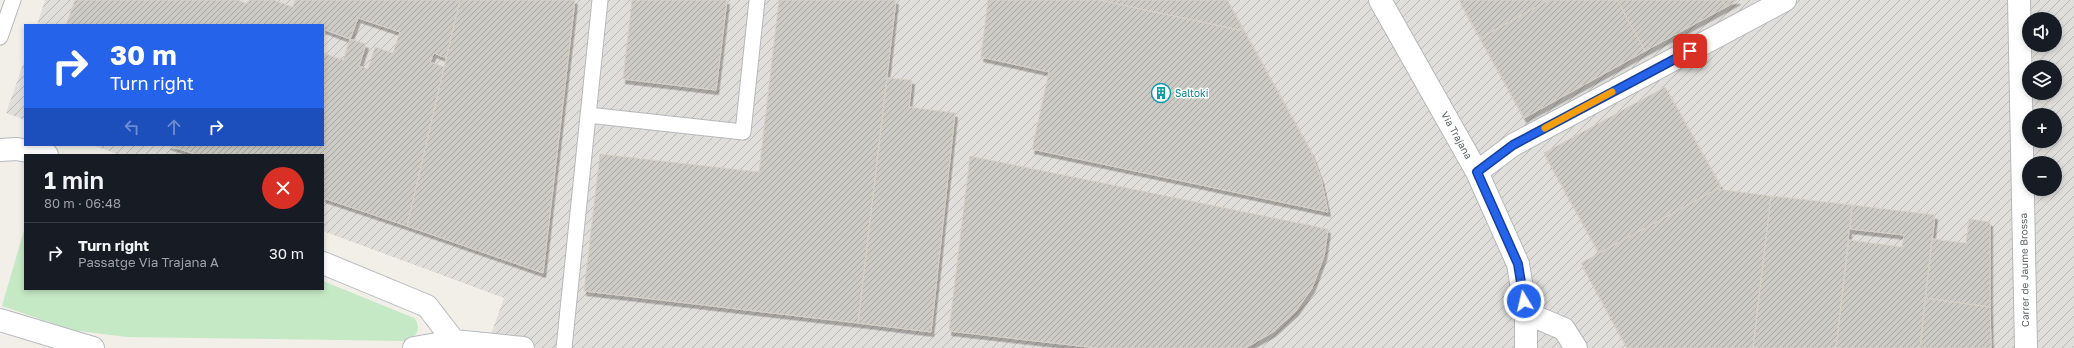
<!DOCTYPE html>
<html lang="en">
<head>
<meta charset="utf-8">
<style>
	:root { --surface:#171b24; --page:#242831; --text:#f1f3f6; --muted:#9ea1a6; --line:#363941 }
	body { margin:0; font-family:"Golos Text",sans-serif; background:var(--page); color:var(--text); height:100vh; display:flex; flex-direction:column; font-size:15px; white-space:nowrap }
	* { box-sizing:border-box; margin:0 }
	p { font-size:13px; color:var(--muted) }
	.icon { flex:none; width:22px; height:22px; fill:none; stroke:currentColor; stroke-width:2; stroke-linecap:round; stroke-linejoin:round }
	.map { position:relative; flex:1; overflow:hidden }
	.drawer { position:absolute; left:24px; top:154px; width:300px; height:136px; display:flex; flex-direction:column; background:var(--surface); border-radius:0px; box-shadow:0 2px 6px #0003 }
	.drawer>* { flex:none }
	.guide { position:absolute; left:24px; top:24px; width:300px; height:122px; border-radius:0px; box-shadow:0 2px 6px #0003; background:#2563eb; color:#fff; overflow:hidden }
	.buttons { position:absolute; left:2022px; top:12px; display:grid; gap:8px }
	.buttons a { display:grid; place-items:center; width:40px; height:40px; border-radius:50%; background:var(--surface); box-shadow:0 2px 6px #0003; font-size:20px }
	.pin { position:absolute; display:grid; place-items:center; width:34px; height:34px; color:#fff; margin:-17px; border-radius:8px; box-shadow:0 2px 6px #0006 }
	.me { position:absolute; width:44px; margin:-22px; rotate:351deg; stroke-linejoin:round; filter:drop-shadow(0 0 3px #0008) }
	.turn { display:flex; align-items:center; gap:14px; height:84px; padding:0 20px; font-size:18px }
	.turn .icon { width:52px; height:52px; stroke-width:2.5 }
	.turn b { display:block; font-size:28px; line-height:34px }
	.lanes { display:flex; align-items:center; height:38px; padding:0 20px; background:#0003; justify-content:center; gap:20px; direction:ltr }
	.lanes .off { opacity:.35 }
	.round { display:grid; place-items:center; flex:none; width:42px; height:42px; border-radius:21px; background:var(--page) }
	.overview { display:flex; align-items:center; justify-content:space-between; height:68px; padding:0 20px }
	h1 { font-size:24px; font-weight:600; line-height:30px }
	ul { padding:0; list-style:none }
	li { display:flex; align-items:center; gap:12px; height:60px; padding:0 20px; border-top:1px solid var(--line) }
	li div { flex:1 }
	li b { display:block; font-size:15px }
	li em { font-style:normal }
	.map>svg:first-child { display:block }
</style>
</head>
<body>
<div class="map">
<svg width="2074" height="348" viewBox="0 0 2074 348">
	<defs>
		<pattern id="industrial-furrows" width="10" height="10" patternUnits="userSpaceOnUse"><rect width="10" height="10" fill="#e0deda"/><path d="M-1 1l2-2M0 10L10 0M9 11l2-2" fill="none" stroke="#b9b8b5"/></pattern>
		<pattern id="building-hatch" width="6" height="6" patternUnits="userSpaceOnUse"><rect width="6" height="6" fill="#cccac5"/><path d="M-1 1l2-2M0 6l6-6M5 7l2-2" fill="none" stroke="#a9a8a4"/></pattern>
		<filter id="shadow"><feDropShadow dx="2.5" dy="4.5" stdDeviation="0" flood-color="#0004"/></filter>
	</defs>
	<rect width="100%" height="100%" fill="#f1efe8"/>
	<path fill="url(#industrial-furrows)" fill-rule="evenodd" d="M45 0H2074V348H486L504 298 323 231V155H119L92 145H323V25H37ZM2029 19H2055V45H2029ZM2029 67H2055V93H2029ZM2029 115H2055V141H2029ZM2029 163H2055V189H2029Z
		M25 59V120L6 113Z"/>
	<path fill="#c5e8c5" d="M25 227V289H323V281L414 318C422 327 417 337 406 341L126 337 72 330 2 306Z"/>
	<path fill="url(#building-hatch)" stroke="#d6d1c6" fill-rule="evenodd" filter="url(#shadow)" d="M75 0H237L248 4 249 0H273L293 7 295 0H460L446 58 434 53 430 62 444 67 407 226 323 198V155H197L168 145H323V53L343 60 350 39 323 29V25H66ZM358 18 400 32 393 53 375 47 368 69 359 66 366 44 350 39Z
		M460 0H575L543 273 407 226Z
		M632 0H727L716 90 623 79Z
		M779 0H896L858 323 584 291 600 154 759 172Z
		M988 0H1099L1244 31 1311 152 1321 179 1328 212 1032 149 1049 72 981 57Z
		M1099 0H1227L1244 31Z
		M1459 0H1549L1480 38Z
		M1549 0H1617L1645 51 1524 118 1480 38Z
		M1617 0H1722L1726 7 1645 51Z
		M1722 0H1738L1726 7Z
		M887 78 912 80 909 107 955 113 931 332 858 323Z
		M1665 87 1721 187 1599 253 1544 153Z
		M970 156 1328 229 1324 256 1312 288 1296 311 1273 332 1245 348H1097L949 331Z
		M1717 189 1771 196 1753 348H1627L1581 263Z
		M1771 196 1852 205 1836 348H1753Z
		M1852 205 1935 215 1920 348H1836L1849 240 1902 247 1904 235 1850 229Z
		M1969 219 1990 222V307L1925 298 1932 239 1966 243Z
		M1925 298 1990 307 1991 348H1920Z"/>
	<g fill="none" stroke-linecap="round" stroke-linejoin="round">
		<defs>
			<path id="lane" d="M0 37 13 0
				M588 115 743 132 757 0
				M564 348 600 0"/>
			<path id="street" d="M1380 0 1477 172 1518 264 1526 313V348
				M2019 0 2026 348
				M1477 172 1513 145 1785 0
				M1526 313 1564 329 1576 348"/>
			<path id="secondary" d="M0 150 17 149 47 155
				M323 263 427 306 454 341
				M0 320 93 348
				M414 348 454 341 523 348"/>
		</defs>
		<use href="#lane" stroke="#b5b8bc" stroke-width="17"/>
		<use href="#street" stroke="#b5b8bc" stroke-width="24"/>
		<use href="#secondary" stroke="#b6babf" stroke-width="24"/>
		<use href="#lane" stroke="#fff" stroke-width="15"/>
		<use href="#street" stroke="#fff" stroke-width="22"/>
		<use href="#secondary" stroke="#fff" stroke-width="22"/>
	</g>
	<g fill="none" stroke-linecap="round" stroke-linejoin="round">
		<defs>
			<path id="route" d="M1524 301 1518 264 1477 172 1513 145 1690 51"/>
		</defs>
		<use href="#route" stroke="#184099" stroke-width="10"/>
		<use href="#route" stroke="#2563eb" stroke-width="7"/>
		<path stroke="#f59e0b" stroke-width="7" d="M1545 128 1612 92"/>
	</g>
	<defs>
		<symbol id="building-ring" viewBox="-11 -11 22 22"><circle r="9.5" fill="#fff" stroke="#0f9aa8" stroke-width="1.5"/><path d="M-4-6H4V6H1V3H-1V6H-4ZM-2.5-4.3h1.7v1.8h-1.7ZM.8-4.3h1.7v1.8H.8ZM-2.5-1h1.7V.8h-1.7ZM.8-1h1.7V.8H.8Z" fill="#0f9aa8"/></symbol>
	</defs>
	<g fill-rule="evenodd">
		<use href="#building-ring" x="1150" y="82" width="22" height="22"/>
	</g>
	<g text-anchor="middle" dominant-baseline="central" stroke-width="3" stroke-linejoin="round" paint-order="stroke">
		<g font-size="10" fill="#0d838f" stroke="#fff" text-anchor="start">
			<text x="1175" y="93">Saltoki</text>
		</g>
		<g font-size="10" fill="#5f6368" stroke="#fff">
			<text transform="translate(1457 135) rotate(61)">Via Trajana</text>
			<text transform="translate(2024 270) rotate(-91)">Carrer de Jaume Brossa</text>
		</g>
	</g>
</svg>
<div class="buttons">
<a><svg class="icon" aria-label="sound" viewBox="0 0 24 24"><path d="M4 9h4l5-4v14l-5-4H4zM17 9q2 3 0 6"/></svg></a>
<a><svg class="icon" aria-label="layers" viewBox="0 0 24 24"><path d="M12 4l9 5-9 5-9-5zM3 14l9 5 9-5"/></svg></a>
<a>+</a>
<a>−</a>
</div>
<div class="pin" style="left:1690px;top:51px;background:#d93025"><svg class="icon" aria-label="arrive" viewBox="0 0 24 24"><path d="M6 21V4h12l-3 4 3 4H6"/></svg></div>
<svg class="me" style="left:1524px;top:301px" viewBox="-20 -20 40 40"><circle r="17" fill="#2563eb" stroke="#fff" stroke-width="3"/><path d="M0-11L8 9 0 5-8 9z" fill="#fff"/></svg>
<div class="guide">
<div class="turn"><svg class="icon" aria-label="right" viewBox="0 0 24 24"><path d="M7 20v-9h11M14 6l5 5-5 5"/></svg><div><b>30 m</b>Turn right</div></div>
<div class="lanes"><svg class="icon off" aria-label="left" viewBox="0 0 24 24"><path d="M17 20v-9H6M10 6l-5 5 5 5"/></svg><svg class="icon off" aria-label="ahead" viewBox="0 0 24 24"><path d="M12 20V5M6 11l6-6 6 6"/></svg><svg class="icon" aria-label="right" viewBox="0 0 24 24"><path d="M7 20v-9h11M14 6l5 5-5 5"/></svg></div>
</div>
<section class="drawer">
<div class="overview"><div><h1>1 min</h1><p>80 m · 06:48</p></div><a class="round" style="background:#d93025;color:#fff"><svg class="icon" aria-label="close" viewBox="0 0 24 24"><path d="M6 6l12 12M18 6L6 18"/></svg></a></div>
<ul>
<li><svg class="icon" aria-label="right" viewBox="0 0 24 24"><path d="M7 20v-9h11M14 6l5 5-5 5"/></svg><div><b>Turn right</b><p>Passatge Via Trajana A</p></div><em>30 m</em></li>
</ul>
</section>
</div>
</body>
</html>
